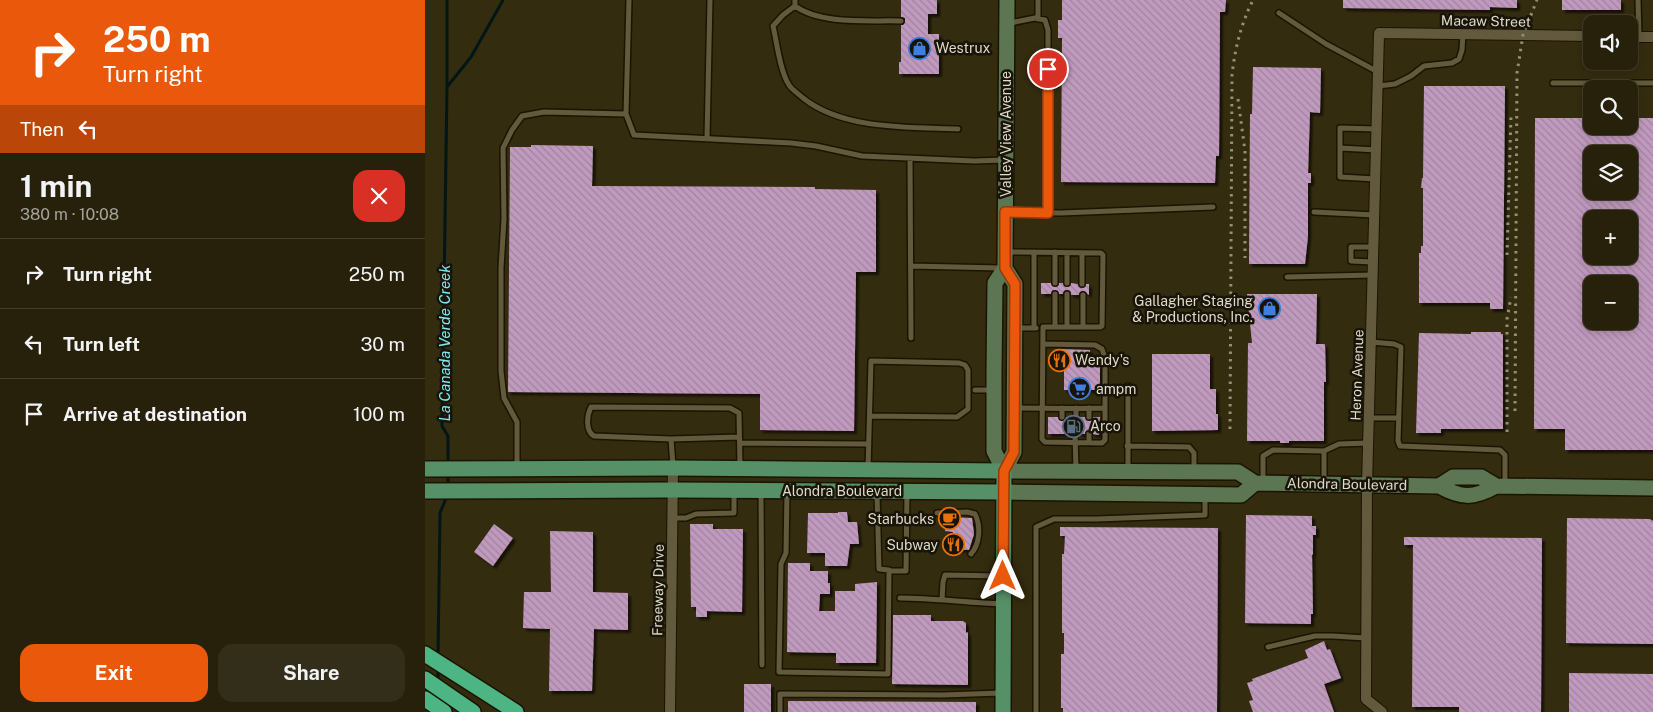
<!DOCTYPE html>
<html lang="en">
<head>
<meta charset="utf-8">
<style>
	:root { --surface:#27210b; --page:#332e19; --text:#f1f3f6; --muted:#a4a39d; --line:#433e2c; --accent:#ea580c }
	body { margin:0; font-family:"Public Sans",sans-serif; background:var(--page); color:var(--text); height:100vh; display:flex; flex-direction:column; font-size:19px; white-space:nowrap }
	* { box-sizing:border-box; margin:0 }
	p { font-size:16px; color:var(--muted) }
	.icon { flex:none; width:28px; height:28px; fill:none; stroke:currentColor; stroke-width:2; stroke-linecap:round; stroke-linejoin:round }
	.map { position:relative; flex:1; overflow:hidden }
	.panel { display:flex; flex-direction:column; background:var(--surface); width:425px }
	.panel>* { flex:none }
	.guide { background:#ea580c; color:#fff; overflow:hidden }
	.controls { position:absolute; left:1158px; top:15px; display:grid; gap:10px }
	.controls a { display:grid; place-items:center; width:55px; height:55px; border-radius:10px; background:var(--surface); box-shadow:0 2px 8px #0003,0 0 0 1px var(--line); font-size:25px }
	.pin { position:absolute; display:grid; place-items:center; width:42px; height:42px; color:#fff; margin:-21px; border:2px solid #fff; border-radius:50%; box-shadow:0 1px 5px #0007 }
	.me { position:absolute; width:55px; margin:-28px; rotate:0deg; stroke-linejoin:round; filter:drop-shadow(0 0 4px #0008) }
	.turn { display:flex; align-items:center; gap:18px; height:105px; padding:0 20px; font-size:22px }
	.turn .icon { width:65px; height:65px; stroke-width:2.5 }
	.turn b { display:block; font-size:35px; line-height:42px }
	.then { display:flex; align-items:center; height:48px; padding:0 20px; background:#0003; gap:10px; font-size:19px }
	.round { display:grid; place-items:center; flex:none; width:52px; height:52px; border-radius:15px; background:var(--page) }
	.headline { display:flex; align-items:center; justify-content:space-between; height:85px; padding:0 20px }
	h1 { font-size:30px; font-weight:700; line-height:38px }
	.cta { display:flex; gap:10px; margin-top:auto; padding:10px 20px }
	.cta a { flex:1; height:58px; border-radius:15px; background:var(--accent); color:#fff; font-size:20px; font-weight:700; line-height:58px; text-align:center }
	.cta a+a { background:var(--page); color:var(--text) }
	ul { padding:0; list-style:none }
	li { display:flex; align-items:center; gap:15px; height:70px; padding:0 20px; border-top:1px solid var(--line) }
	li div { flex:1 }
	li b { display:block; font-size:19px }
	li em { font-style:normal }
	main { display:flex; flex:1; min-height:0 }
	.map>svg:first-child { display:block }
</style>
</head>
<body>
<main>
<section class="panel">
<div class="guide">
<div class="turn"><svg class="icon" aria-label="right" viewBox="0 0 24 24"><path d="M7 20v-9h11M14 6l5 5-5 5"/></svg><div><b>250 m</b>Turn right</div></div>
<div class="then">Then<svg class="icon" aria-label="left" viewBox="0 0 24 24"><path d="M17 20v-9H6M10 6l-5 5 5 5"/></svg></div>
</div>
<div class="headline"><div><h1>1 min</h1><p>380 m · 10:08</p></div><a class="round" style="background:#d93025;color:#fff"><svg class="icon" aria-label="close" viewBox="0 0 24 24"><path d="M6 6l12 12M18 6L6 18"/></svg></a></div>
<ul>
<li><svg class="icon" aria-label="right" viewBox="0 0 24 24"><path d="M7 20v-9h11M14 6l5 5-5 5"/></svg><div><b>Turn right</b></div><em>250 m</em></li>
<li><svg class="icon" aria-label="left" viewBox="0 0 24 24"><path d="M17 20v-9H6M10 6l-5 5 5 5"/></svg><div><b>Turn left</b></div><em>30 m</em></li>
<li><svg class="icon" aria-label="arrive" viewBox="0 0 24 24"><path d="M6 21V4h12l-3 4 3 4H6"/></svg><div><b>Arrive at destination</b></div><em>100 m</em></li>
</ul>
<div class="cta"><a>Exit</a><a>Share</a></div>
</section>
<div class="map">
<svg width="1228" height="712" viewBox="0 0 1228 712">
	<defs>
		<pattern id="building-back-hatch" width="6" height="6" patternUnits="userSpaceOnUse" patternTransform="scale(1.25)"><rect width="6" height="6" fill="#c099be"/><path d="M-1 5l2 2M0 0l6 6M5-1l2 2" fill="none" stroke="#a1839e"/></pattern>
		<filter id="shadow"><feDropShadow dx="3" dy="3" stdDeviation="1" flood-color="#0009"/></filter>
	</defs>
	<rect width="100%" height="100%" fill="#342c0f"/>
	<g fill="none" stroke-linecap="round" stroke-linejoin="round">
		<path stroke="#021617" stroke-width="3" d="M22 0V87L17 426 23 436V465
			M22 87 46 57 78 0
			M23 488V474
			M13 656 15 513 22 496
			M13 667V678L15 683"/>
	</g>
	<path fill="url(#building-back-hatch)" fill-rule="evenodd" filter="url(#shadow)" d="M476 0H512V14H503V34H514V74H474V62H476V25L480 22V18L476 17Z
		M637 0H801L800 12H795L794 156H791L790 183 636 182 637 38H633V20H637Z
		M918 0H1092V8L1065 7V10L918 8Z
		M1137 0H1196V10H1137Z
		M828 67 896 68 895 113 885 112 883 173H886V183H883V236L880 264H824L825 114H827Z
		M999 86H1080L1078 309H1065V303H994V253H996V246H998V188H996L997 178H998Z
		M1110 118H1166V126H1204V118H1228V450H1140V429H1109ZM1166 154H1204V191H1166ZM1166 219H1204V256H1166ZM1166 284H1204V321H1166Z
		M106 145 168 146 167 186 390 187V189L451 190V272H431L429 431 335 430V394L83 392 85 147H106Z
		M616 283H626L630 287 633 286 634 283H638L642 287 645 286 646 283 653 284 657 288 660 287 661 284H664V295L658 291 655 292 654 295H646L645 291 642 290 639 291 638 294H634L630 290 627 291 626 294H616Z
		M822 294H892L891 344H900L901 382H899V441H864V443H855V441H822L823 343H827Z
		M1046 332H1076V334H1078V429H1016V433H991L994 333 1046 334Z
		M633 349 665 350V366H675V390H639V368H633Z
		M727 354H785V389H791V414H793V430L727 431Z
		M623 417H633L637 421 640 420 641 417H647L651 421 654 420 655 417H660L664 421 667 420 668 417H675L674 435 668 434 664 430 661 431 660 434H654L650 430 647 431 646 434H623Z
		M413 512H422L423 522H432L434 544H425L422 566H400V553H382L383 513H413Z
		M821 515 887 516V526H891V535H888V555L887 554 888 614H886V624L820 623Z
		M522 517 547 518 549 534 544 550 527 549 528 532 520 531Z
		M1142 518 1225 519 1228 521V644L1141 643Z
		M69 524 88 538 68 566 49 552Z
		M265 524H288V529H318L317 612 282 611V617H271V607H266Z
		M635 527 793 528 792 712H638V708H636V654H639V633H637V554H639L640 536H635Z
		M125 531 168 532V592L203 593V630L169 629 167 691H124L125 629 98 628 99 592H126Z
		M979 537 1117 538 1116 712H1034V707H987L988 545H979Z
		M363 563H385V571H403V583H405V594H395L394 611H410V591H430V584L452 582 451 663H411V653L362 652Z
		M468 615H506V621H538L541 623V633L543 632V685L467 684Z
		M899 641 902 650 905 649 916 678 899 684 909 712H828L824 701 828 700 822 683 828 681 827 679 883 658 880 650Z
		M1144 673 1228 674V712H1144Z
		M319 684H346V712H319Z
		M363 701 551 702V712H363Z"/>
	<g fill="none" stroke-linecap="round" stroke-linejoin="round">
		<defs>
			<path id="lane" d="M204 0 201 114 209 135 366 143 391 146 437 156 549 161 580 160
				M370 0V6L358 15 348 26C352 43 355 71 364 85 367 90 374 94 378 98 418 130 484 127 533 129
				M1213 0 1214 37
				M370 6C396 25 445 20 476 21
				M854 13 901 44 953 72
				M613 19V0
				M585 23 610 18 620 20 623 30V213
				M1128 83H1228
				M953 86 970 84 986 76 999 66 1027 63 1034 59 1037 50 1038 34
				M282 138 285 0
				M915 148V177L951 179
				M952 150 915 148V128L952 129
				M485 158 486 338
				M583 212 636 213 788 207
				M889 212 950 215
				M583 252 676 253 678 255 677 326 675 327H618L617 439 620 442 677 443 680 440V408C651 409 621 408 592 408
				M642 253V283
				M657 253V284
				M948 262 926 261V247H949
				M486 266 576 268
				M862 277 948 275
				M630 283V252
				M658 295V327
				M630 327V294
				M642 327V294
				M592 328H611
				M609 328V252
				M946 342 969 344 976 347 973 441 975 446 1075 450 1080 455V483
				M618 344 670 345 677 349 680 358V408
				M703 386V471
				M550 390H565
				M664 408V417
				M637 417V408
				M651 417V408
				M944 418H974
				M650 434 651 470
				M314 437 246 439 169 436C160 431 162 415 166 407L305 408 314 413 315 467
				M246 439 248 466
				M315 443 444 444
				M664 443V434
				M702 446 764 447 769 453V471
				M899 451 914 444 944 443
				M92 466V422L79 398 76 371V268L79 219 78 148 87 130 97 116 119 112 201 114
				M443 469 446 361 534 363 540 365 543 370V409L532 417 445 416
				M838 480V456L848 450 899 451V483
				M336 491 337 665
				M362 491 361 553 356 564 354 672 463 674 464 570 454 569 452 493
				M512 513 542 512 550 514C556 526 555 544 546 554
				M247 518H261L271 514 309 513V491
				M464 571H481L482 492
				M475 598C509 598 543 603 578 604
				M517 600 518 582 520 575 577 576
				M843 647 890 636H908L941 638
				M355 712V694L518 695 577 693
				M611 712V527L629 519H672L780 515V497"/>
			<path id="street" d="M1204 37H1228
				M245 712 248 468
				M957 712 941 699 942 485 954 33 1166 36"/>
			<path id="secondary" d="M579 471 813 472 830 483 1014 486C1036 498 1048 499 1071 486L1228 488
				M579 471 589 452 590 284 580 268 582 0
				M579 471 569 451V373L570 283 580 268
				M1014 486 1028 477H1056L1071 486
				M579 492 816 495 830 483"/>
			<path id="primary" d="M0 469 248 468 579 471 578 712
				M0 491 248 490 579 492"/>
			<path id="highway" d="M0 654 91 712
				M0 679 48 712
				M0 699 19 712"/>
		</defs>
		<use href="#lane" stroke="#1b1400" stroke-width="8"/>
		<use href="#street" stroke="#1b1400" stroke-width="12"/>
		<use href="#secondary" stroke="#1b1400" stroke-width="18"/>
		<use href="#primary" stroke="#1b1400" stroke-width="18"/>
		<use href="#highway" stroke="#1b1400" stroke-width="18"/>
		<use href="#lane" stroke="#635a3d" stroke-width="5"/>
		<use href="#street" stroke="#635a3d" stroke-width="10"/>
		<use href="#secondary" stroke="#5c7552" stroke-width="15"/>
		<use href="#primary" stroke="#569067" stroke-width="15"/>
		<use href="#highway" stroke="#4db483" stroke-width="15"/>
		<path stroke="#958f79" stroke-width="3" stroke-dasharray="2.5 5" stroke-linecap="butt" d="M813 99 820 151V258
			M1082 255 1086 115
			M1090 411 1092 73 1098 35 1112 0
			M805 429 807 75C810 48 816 24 828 0
			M1082 432V319L1086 297"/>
	</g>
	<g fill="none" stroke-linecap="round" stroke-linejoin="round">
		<defs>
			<path id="route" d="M578 576 579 471 589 452 590 284 580 268V212L623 213V69"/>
		</defs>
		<use href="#route" stroke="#983908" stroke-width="12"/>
		<use href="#route" stroke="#ea580c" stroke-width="9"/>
	</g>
	<defs>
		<symbol id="shop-ring" viewBox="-11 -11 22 22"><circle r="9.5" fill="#181408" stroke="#3f7fe0" stroke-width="1.5"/><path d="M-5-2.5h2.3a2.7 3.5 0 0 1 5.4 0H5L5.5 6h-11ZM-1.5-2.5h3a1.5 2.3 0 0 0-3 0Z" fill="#3f7fe0"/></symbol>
		<symbol id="restaurant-ring" viewBox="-11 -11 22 22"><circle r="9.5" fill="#181408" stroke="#e8710a" stroke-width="1.5"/><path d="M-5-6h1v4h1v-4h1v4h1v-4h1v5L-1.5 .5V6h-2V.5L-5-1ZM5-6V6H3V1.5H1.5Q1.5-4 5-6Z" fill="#e8710a"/></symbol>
		<symbol id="supermarket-ring" viewBox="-11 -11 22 22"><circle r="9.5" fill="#181408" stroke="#3f7fe0" stroke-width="1.5"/><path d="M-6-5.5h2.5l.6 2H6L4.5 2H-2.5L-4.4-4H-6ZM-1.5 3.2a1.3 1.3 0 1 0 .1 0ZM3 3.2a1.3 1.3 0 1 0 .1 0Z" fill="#3f7fe0"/></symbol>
		<symbol id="fuel-ring" viewBox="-11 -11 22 22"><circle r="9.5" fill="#181408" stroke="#5c6f8a" stroke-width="1.5"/><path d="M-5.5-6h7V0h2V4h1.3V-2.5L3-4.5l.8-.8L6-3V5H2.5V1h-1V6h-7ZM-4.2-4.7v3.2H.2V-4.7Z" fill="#5c6f8a"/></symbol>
		<symbol id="cafe-ring" viewBox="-11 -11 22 22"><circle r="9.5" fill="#181408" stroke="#e8710a" stroke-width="1.5"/><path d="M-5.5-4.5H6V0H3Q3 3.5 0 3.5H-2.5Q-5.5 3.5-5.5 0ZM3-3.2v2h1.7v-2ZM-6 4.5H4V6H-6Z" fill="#e8710a"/></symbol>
	</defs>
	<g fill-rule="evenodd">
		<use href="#shop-ring" x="482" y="36" width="25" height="25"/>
		<use href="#shop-ring" x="832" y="296" width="25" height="25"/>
		<use href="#restaurant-ring" x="622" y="348" width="25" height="25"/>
		<use href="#supermarket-ring" x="642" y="376" width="25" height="25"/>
		<use href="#fuel-ring" x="636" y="414" width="25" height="25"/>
		<use href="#cafe-ring" x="512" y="506" width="25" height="25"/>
		<use href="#restaurant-ring" x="516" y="532" width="25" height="25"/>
	</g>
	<g text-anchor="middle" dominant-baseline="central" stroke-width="5" stroke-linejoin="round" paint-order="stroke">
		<g font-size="14" fill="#dfdaca" stroke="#181408">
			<text transform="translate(1061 21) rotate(1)">Macaw Street</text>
			<text transform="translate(581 134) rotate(-90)">Valley View Avenue</text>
			<text transform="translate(932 375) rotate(-88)">Heron Avenue</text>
			<text transform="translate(922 484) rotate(1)">Alondra Boulevard</text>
			<text x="417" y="491">Alondra Boulevard</text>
			<text transform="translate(233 590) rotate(-89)">Freeway Drive</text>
		</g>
		<g font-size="14" fill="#dfdaca" stroke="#181408" text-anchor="start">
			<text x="511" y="48">Westrux</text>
			<text x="828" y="301" text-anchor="end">Gallagher Staging<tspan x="828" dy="16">&amp; Productions, Inc.</tspan></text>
			<text x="650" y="360">Wendy's</text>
			<text x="671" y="389">ampm</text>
			<text x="665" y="426">Arco</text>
			<text x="509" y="519" text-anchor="end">Starbucks</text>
			<text x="513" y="545" text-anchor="end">Subway</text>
		</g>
		<g font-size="15" font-style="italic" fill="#80eaf0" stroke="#181408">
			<text transform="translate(19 343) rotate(-90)">La Canada Verde Creek</text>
		</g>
	</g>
</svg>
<div class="controls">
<a><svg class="icon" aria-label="sound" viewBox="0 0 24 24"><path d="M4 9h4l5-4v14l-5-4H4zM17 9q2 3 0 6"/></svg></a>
<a><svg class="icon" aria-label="search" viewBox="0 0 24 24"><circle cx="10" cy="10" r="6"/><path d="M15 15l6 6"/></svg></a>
<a><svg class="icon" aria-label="layers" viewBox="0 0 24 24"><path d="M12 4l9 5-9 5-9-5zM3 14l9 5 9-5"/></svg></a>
<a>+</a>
<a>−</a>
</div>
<div class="pin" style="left:623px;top:69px;background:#d93025"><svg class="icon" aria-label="arrive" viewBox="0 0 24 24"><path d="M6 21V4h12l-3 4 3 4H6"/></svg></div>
<svg class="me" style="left:578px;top:576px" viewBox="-20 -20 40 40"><path d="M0-17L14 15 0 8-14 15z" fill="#ea580c" stroke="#fff" stroke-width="4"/></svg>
</div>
</main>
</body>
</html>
